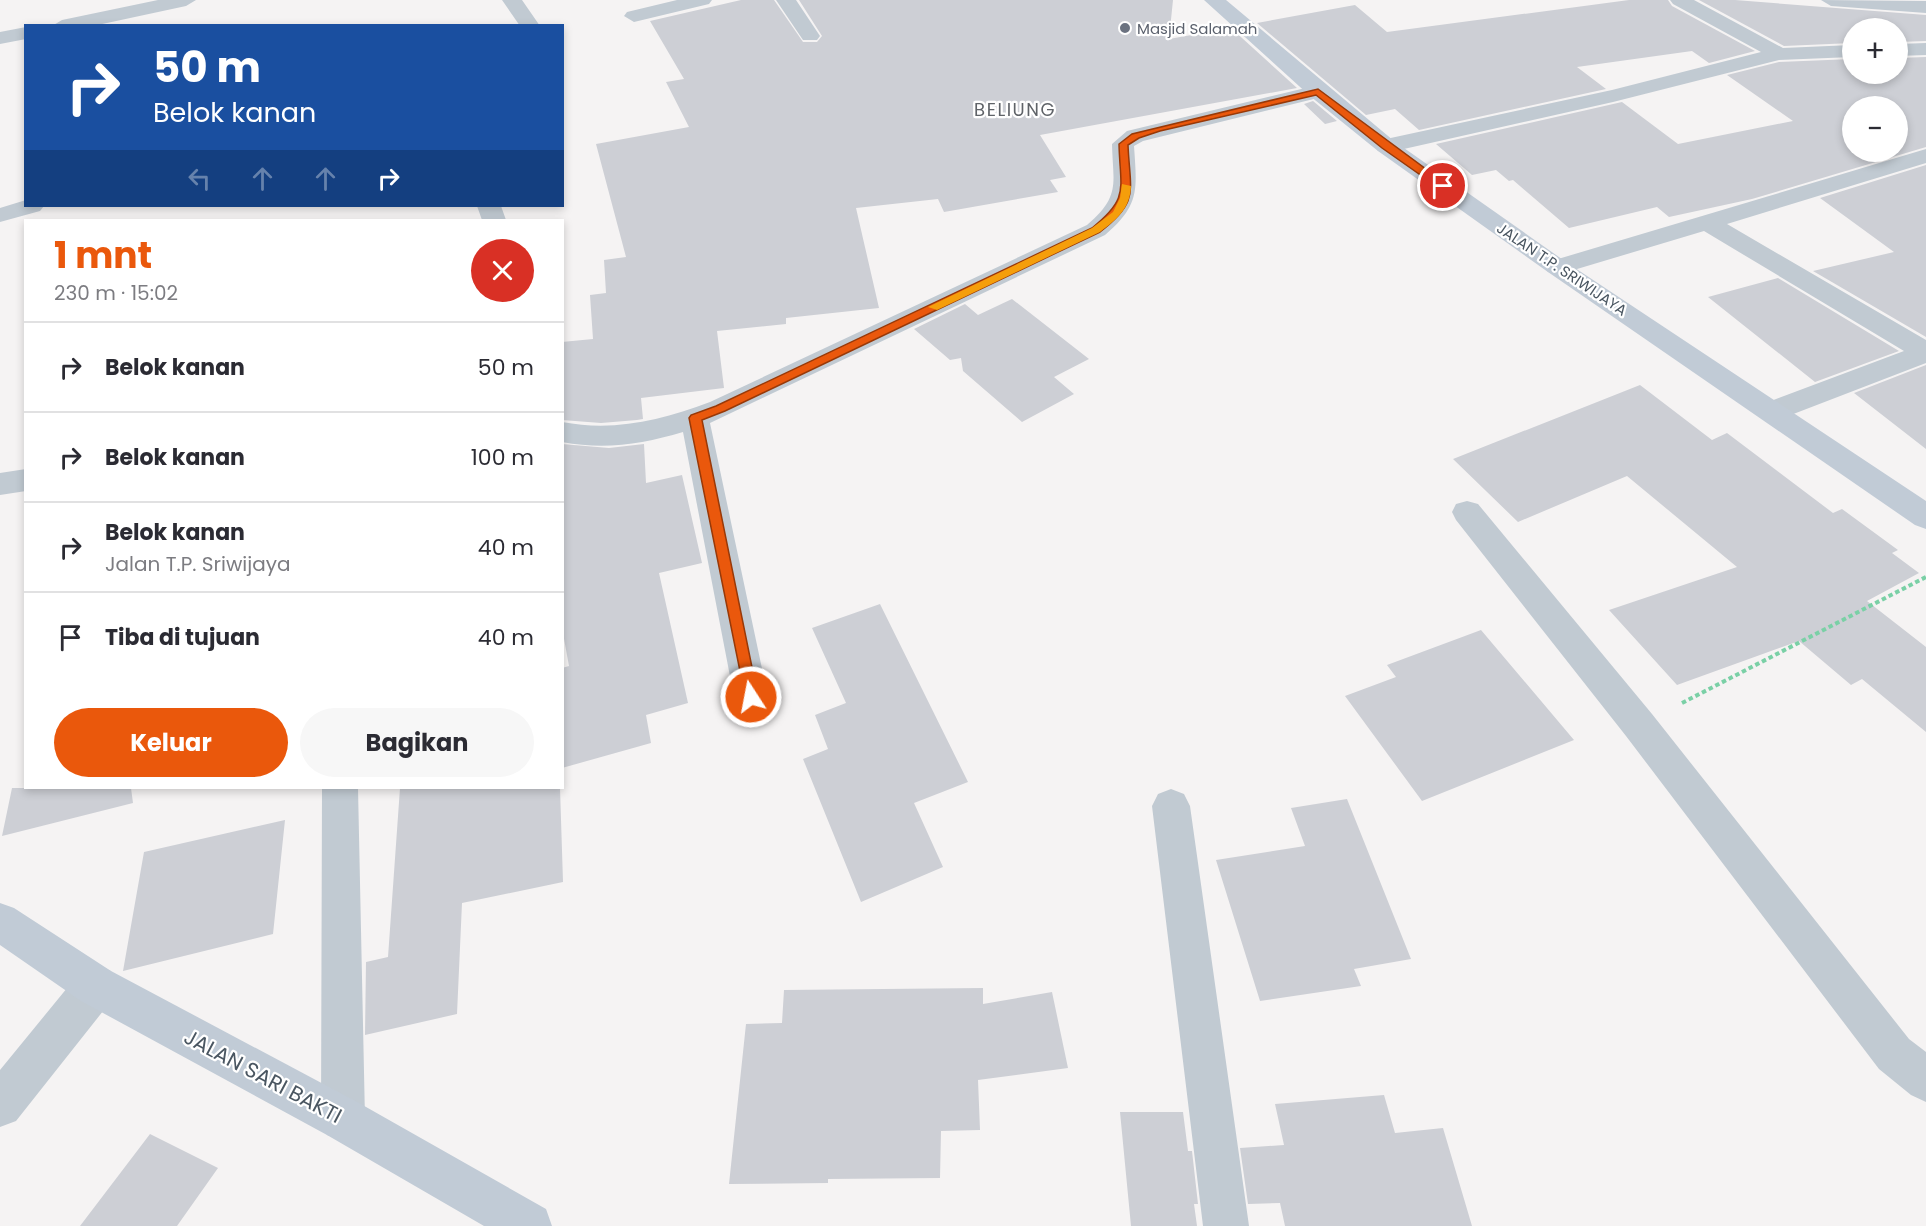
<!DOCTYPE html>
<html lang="id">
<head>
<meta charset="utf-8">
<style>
	:root { --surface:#fff; --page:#f7f7f7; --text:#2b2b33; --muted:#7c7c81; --line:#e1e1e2; --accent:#ea580c }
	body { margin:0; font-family:Poppins,sans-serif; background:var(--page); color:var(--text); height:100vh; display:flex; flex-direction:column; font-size:22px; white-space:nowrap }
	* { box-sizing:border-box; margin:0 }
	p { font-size:20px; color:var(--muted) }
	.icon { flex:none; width:33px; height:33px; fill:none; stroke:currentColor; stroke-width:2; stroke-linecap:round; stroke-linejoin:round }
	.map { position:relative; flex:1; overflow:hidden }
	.drawer { position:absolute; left:24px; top:219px; width:540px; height:570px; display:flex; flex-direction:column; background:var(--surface); border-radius:0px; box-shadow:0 3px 9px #0003 }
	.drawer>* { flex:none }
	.banner { position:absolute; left:24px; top:24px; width:540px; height:183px; border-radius:0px; box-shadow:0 3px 9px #0003; background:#1a4fa0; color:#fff; overflow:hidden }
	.buttons { position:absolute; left:1842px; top:18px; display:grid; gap:12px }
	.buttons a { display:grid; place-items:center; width:66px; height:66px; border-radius:50%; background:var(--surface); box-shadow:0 3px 9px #0003; font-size:30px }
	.pin { position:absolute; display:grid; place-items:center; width:51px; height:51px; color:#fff; margin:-26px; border:3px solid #fff; border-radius:50%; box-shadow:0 2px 6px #0007 }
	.me { position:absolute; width:66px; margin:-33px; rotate:349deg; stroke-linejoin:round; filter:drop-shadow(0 0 4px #0008) }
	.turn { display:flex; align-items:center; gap:21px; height:126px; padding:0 30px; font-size:27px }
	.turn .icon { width:78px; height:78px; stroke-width:2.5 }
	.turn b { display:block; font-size:42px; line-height:51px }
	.lanes { display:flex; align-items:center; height:57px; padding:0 30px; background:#0003; justify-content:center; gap:30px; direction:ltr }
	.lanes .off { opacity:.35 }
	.round { display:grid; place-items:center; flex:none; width:63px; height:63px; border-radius:32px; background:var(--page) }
	.head { display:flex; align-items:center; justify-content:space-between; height:102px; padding:0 30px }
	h1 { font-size:36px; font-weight:700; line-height:45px; color:var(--accent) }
	.action { display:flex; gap:12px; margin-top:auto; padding:12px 30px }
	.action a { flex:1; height:69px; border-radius:36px; background:var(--accent); color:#fff; font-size:24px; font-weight:700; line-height:69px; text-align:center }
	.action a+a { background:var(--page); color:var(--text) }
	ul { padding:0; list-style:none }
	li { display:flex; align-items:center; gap:18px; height:90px; padding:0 30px; border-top:2px solid var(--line) }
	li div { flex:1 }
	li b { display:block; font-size:22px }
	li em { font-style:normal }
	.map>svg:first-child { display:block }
</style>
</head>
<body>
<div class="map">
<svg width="1926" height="1226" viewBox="0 0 1926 1226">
	<rect width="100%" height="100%" fill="#f5f3f3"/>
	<path fill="#cdcfd5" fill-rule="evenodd" d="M741 0H774L803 42H817L822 36 799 0H1173L1169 39 1231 28 1297 88 1040 135 1066 177 1050 180 1058 192 944 212 938 199 856 208 879 308 786 318V324L717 331 724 388 641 398 643 419 637 420 601 423 562 420V342L593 339 590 295 606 293 604 260 626 257 596 144 689 127 666 82 684 79 650 21Z
		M1629 0H1668L1672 6 1755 51 1709 63 1692 51 1577 67 1606 89 1419 130 1395 109 1366 115 1257 23 1355 5 1387 32Z
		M1699 0H1735L1926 15V41L1898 42V28H1852V43L1784 46Z
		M1926 57V147L1752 199 1669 217 1657 207 1569 228 1513 180 1509 181 1496 170 1472 175 1436 144 1622 102 1678 144 1793 121 1727 75 1779 62 1852 59V74H1898V58ZM1852 106H1898V152H1852Z
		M1313 101 1337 121 1325 124 1304 104Z
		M1926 165V337L1813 271 1894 252 1820 198Z
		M1778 278 1899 351 1815 382 1708 297Z
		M1012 299 1089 359 1054 377 1074 394 1022 422 963 371 961 358 950 360 914 329 965 304 978 315Z
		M1926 365V449L1854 393Z
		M1640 385 1712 440 1727 433 1833 513 1842 509 1898 550 1892 553 1919 573 1867 601 1926 647V732L1862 679 1851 685 1799 641 1677 685 1609 610 1737 567 1627 476 1518 522 1453 459Z
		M562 444 609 448 644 444 646 483 682 475 702 563 659 573 688 703 646 715 651 743 562 768V668L569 666 562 628Z
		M880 604 968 782 914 803 943 867 861 902 803 759 828 749 815 715 846 703 812 628Z
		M1481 630 1574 740 1422 801 1345 696 1396 677 1387 665Z
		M12 788H131L133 803 2 836Z
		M400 788H560L563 882 462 903 457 1014 365 1035 366 962 388 957Z
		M1347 799 1411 959 1354 969 1361 986 1260 1001 1216 860 1305 846 1291 808Z
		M285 820 273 934 123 971 144 852Z
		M983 988V1004L1052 992 1068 1068 978 1080 980 1130 941 1131 940 1178 828 1179V1183L729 1184 746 1024 782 1023 784 990Z
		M1384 1095 1395 1133 1443 1128 1472 1226H1285L1280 1203 1248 1204 1240 1148 1284 1145 1275 1104Z
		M1120 1112H1183L1188 1151H1192L1198 1204H1194L1197 1226H1131Z
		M150 1134 218 1168 177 1226H80Z"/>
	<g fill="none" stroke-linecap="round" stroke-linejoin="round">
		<path stroke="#7ad0a6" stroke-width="4" stroke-dasharray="4.5 3" stroke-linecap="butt" d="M1682 703 1926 577"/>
		<path fill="#c1cad2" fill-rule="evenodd" d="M158 0H196L186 6 93 26H52L62 20Z
			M502 0H522L540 26H520Z
			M677 0H712L709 4 634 22 624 16 627 12Z
			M776 0H796L820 36 817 40H803Z
			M1670 0H1694L1783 48 1852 45V57L1779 60 1613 102 1386 153 1378 151 1375 146 1378 141 1386 139 1612 90 1761 52 1673 4Z
			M1821 0 1926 1V13L1831 6Z
			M26 27V39L0 44V32Z
			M1926 43V55L1898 56V44Z
			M1318 85 1326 86 1329 91 1326 96 1143 141 1134 146C1137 190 1140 205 1105 235L710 423 768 697 763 707 751 712 739 707 734 697 683 432C643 444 605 450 562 442V422C615 432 661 420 710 402L1087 225C1121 196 1113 184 1112 144L1127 131Z
			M1926 149V163L1727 224 1926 340V363L1783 418 1773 421 1763 418 1759 411 1763 404 1904 351 1704 231 1557 275 1548 272 1544 267 1548 262Z
			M26 200V206H44L40 211 0 222V208Z
			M477 206H501L506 220H482Z
			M26 469V491L0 495V473Z
			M1467 501 1478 504 1652 714 1909 1039 1926 1052V1102L1911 1095 1879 1069 1626 736 1456 520 1452 512 1456 504Z
			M322 788H358L365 1119 359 1135 343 1141 327 1135 321 1119Z
			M1171 789 1184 794 1190 806 1249 1226H1203L1152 806 1158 794Z
			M96 965 111 971 117 986 111 1001 16 1121 0 1127V1070L81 971Z"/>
		<path fill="#c1cbd6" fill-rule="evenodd" d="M1204 0H1226L1394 141 1566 262 1926 501V529L1915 525 1548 272 1378 151 1310 96Z
			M0 903 14 908 111 971 359 1103 546 1209 552 1226H484L327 1135 81 1001 0 945Z"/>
	</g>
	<path fill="#ea580c" stroke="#983908" stroke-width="1.5" d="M1318 89 1446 184V188H1439L1382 148 1316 95 1160 131 1139 138 1128 145C1130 192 1140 201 1100 232L725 411 702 420 758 697 756 701H746L689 418 691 415 716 406 1092 228C1130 198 1120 189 1119 144L1132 134Z"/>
	<path fill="#f59e0b" d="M1122 184 1131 186C1130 209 1117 219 1100 232L937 310 928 307 1092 228 1113 212 1120 198Z"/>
	<circle fill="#6b7280" stroke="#fff" stroke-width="2" cx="1125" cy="28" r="6"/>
	<g text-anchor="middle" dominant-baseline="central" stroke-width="4.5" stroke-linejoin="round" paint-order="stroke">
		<g font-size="15" fill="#5b616d" stroke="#fff" text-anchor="start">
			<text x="1137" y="28">Masjid Salamah</text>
		</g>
		<g font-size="15" fill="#4a5661" stroke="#fff">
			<text transform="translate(1562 269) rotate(34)">JALAN T.P. SRIWIJAYA</text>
		</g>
		<g font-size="18" letter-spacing="1.5" fill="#5f6368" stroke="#fff">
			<text x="1015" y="109">BELIUNG</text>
		</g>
		<g font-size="21" fill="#4a5661" stroke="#fff">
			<text transform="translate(263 1076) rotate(28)">JALAN SARI BAKTI</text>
		</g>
	</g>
</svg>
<div class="buttons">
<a>+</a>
<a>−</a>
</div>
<div class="pin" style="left:1443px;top:186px;background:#d93025"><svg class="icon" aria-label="arrive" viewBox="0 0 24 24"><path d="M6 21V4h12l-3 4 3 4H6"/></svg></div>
<svg class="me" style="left:751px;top:697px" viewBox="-20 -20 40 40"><circle r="17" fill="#ea580c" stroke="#fff" stroke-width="3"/><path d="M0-11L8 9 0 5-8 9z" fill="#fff"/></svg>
<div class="banner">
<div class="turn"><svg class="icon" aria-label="right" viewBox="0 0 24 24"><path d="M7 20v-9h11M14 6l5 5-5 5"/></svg><div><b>50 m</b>Belok kanan</div></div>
<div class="lanes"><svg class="icon off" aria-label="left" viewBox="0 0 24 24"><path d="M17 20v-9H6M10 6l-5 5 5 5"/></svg><svg class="icon off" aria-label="ahead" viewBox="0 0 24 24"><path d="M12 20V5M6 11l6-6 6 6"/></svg><svg class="icon off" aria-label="ahead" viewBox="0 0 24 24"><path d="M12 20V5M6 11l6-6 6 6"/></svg><svg class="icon" aria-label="right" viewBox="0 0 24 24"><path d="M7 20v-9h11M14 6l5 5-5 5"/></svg></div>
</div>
<section class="drawer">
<div class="head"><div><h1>1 mnt</h1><p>230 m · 15:02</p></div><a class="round" style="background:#d93025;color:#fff"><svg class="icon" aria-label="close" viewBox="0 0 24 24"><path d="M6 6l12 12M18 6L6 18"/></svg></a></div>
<ul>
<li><svg class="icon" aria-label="right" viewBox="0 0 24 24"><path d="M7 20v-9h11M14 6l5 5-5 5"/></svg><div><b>Belok kanan</b></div><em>50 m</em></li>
<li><svg class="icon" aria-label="right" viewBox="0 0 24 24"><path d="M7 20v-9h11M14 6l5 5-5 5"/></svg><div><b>Belok kanan</b></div><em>100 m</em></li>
<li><svg class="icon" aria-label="right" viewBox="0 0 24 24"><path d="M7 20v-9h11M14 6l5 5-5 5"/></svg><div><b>Belok kanan</b><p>Jalan T.P. Sriwijaya</p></div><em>40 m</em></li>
<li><svg class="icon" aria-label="arrive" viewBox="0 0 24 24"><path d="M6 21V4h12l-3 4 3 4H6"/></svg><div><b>Tiba di tujuan</b></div><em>40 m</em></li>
</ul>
<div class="action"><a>Keluar</a><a>Bagikan</a></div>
</section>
</div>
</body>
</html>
